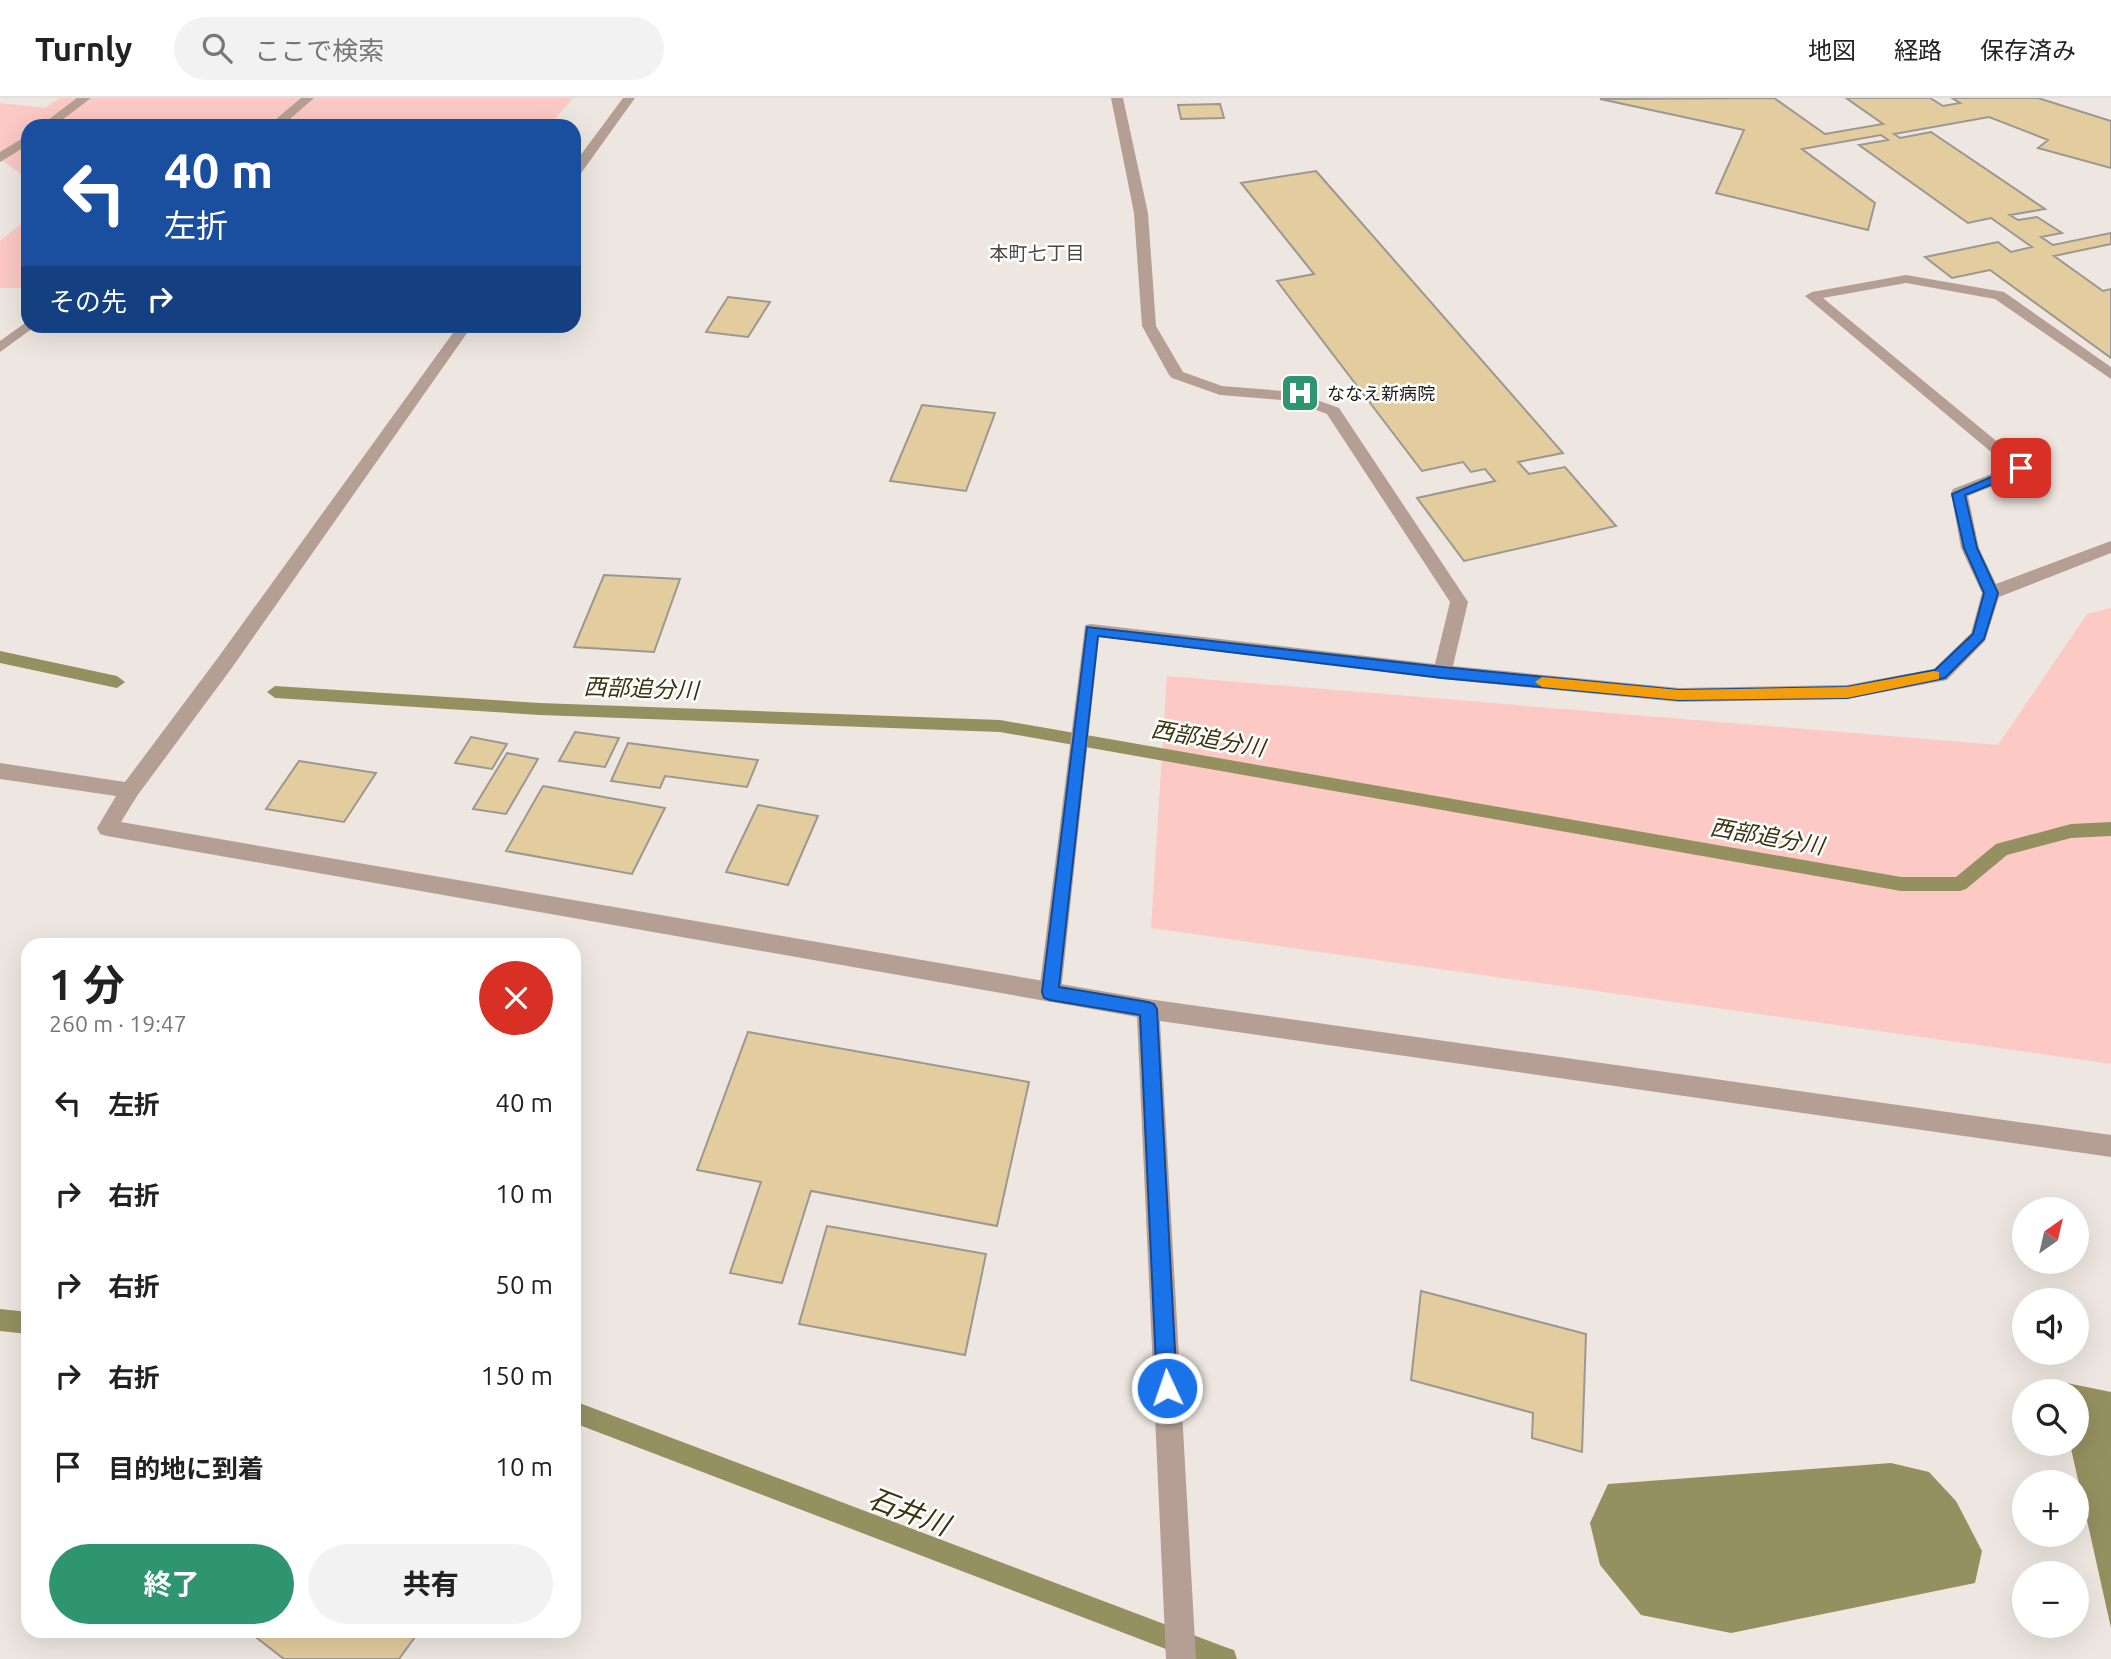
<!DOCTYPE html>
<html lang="ja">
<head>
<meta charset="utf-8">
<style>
	:root { --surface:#fff; --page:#f2f2f2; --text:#222; --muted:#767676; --line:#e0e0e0; --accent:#2f9470 }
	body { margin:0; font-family:Ubuntu,"Noto Sans JP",sans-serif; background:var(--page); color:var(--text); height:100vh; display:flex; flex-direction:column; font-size:26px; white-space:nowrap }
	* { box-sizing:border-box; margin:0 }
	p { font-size:23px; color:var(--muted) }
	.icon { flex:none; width:38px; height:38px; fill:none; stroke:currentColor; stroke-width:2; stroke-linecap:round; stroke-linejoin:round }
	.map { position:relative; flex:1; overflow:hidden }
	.details { position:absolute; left:21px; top:840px; width:560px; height:700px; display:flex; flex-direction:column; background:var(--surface); border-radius:21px; box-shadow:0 7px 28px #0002 }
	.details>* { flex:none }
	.guide { position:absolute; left:21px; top:21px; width:560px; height:214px; border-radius:21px; box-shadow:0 7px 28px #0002; background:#1a4fa0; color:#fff; overflow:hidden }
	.needle { width:46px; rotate:34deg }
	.buttons { position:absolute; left:2012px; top:1099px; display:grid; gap:14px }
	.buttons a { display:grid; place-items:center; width:77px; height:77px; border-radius:50%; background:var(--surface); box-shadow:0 7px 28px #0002; font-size:35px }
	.pin { position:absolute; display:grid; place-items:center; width:60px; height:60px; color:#fff; margin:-30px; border-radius:14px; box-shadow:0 4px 10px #0006 }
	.me { position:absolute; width:77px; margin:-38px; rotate:357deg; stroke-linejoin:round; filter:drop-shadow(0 0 5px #0008) }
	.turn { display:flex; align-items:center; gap:24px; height:147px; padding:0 28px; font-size:32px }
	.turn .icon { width:91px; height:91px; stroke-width:2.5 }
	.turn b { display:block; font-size:49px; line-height:60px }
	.then { display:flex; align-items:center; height:66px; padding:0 28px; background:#0003; gap:14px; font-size:26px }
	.round { display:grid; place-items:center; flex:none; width:74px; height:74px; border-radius:37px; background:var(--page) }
	.summary { display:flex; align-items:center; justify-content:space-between; height:119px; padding:0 28px }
	h1 { font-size:42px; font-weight:700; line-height:52px }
	.button { display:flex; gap:14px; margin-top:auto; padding:14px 28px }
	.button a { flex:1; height:80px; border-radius:42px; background:var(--accent); color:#fff; font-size:28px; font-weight:700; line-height:80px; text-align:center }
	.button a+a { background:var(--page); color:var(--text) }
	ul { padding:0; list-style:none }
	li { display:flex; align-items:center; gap:21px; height:91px; padding:0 28px }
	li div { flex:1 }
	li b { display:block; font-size:26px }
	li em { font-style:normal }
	header { display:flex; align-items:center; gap:42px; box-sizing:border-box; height:98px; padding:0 35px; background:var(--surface); border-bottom:2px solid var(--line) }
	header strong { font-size:33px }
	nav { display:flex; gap:38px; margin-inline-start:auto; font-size:24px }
	.search { width:490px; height:63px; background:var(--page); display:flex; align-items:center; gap:18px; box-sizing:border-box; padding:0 24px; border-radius:38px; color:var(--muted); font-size:26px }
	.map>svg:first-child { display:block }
</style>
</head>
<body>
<header>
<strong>Turnly</strong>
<div class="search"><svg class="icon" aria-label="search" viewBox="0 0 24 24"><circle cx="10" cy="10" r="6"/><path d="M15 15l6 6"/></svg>ここで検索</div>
<nav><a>地図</a><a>経路</a><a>保存済み</a></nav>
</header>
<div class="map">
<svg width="2111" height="1561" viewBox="0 0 2111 1561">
	<rect width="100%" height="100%" fill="#eee7e1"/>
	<path fill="#fcc9c4" d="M60 0H573L549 28H28V81L0 61V5L45 10Z
		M28 120V190H0V143Z
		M2111 510V966L1151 830 1167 578 1998 647 2087 516Z"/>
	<path fill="#949060" d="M2057 1283 2111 1294V1530L2070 1346H2077V1293H2059Z
		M1891 1365 1929 1374 1956 1403 1982 1453 1975 1485 1731 1535 1641 1517 1600 1467 1590 1425 1608 1386Z"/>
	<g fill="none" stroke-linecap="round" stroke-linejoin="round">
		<path fill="#949060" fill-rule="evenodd" d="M0 553 117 578 125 584 117 590 0 565Z
			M275 588 540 605 1000 622 1901 779H1956L1996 746 2071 726 2111 724V738L2071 740 2007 757 1966 791 1960 793H1901L1000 634 540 617 275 600 267 594Z
			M0 1211 28 1214V1236L0 1233Z
			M574 1303 1225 1549 1234 1552 1237 1561H1192L574 1325Z"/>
	</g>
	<path fill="#e3cc9d" stroke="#9b9891" stroke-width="2" d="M1774 0 1825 36 1883 26 1846 0H1930L1943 8 1960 5 1952 0H2038L2111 23V70L2038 50 2048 42 1989 19 1894 36 1900 40 1931 34 2045 111 2010 117 2018 122 2037 119 2062 135 2041 139 2053 147 2111 135V146L2054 158 2103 193 2111 191V260L1990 172 1952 180 1925 159 1998 144 2011 154 2032 149 1991 120 1968 125 1859 47 1888 42 1881 37 1802 51 1875 105 1868 132 1716 95 1744 32 1600 1Z
		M1220 6 1224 20 1181 21 1178 7Z
		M1316 73 1563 355 1518 364 1529 376 1565 369 1616 428 1464 463 1417 400 1495 383 1485 371 1471 374 1463 364 1422 373 1277 183 1314 176 1241 85Z
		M728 199 770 204 748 239 706 234Z
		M922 307 995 315 966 393 890 383Z
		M604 477 680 481 654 554 574 549Z
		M575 634 619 640 605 669 559 663Z
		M471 639 507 646 492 671 455 665Z
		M628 645 758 662 747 689 665 678 660 690 611 683Z
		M507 655 538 661 506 716 473 711Z
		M299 663 376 675 344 724 266 711Z
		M543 688 665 710 632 776 506 753Z
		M758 707 818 718 788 787 726 774Z
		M748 934 1029 984 997 1128 811 1093 782 1185 730 1175 761 1084 697 1072Z
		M827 1128 986 1156 965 1257 799 1226Z
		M1421 1193 1586 1236 1582 1354 1532 1340 1533 1315 1411 1282Z
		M248 1533H407L415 1539 399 1561H284Z"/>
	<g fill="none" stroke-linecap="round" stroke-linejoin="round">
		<path fill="#b59f95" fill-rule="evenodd" d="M1111 0H1123L1148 115 1156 228 1183 274 1222 288 1295 294 1339 310 1468 504 1453 568 1679 590 1847 587 1934 571 1971 535 1982 495 1961 450 1951 395 1953 391 2009 369 1805 198 1812 194 1906 177 2004 194 2111 269V281L1995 201 1906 185 1823 200 2029 370 2027 374 1968 398 1979 450 1996 486 2111 443V455L1999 499 1985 543 1947 582 1847 601 1679 604 1442 581 1099 539 1061 894 1058 901 1050 904 1042 901 1039 894 1085 527 1091 526 1435 566 1450 504 1327 316 1293 303 1220 297 1172 280 1169 277 1142 228 1134 115Z"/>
		<path fill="#b59f95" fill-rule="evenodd" d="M77 0H91L54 28H40Z
			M301 0H314L282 28H268Z
			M28 37V47L0 64V54Z
			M28 223V228H35L33 230 0 254V243Z"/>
		<path fill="#b59f95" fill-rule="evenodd" d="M623 0H635L579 78 574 79V66Z
			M458 228H472L231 571 137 698 121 724 1148 901 2111 1037V1059L1160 923 1196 1561H1166L1137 919 107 738 100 736 97 730 116 698 0 681V665L125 684 217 561Z"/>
	</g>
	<path fill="#1a73e8" stroke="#114b97" stroke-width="2" d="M2021 366 2026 368V373L1965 397 1977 450 1998 495 1984 541 1945 580 1847 600 1679 602 1442 580 1098 538 1059 889 1148 904 1154 906 1157 911 1177 1290 1174 1297 1167 1300 1160 1297 1157 1290 1140 917 1050 902 1044 900 1042 894 1087 529 1442 569 1679 592 1847 589 1935 572 1973 536 1984 495 1964 450 1952 396Z"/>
	<path fill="#f59e0b" d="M1934 573 1939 574V581L1847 600 1679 602 1542 589 1535 584 1542 579 1679 592 1847 589Z"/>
	<defs>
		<symbol id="hospital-square" viewBox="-11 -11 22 22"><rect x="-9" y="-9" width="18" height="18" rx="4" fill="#2f9470" stroke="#fff"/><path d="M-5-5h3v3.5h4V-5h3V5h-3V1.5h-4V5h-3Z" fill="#fff"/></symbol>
	</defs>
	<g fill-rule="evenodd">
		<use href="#hospital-square" x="1278" y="273" width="44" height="44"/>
	</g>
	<g text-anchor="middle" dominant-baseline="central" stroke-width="5" stroke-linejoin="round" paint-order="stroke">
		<g font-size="18" fill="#1b1917" stroke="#fff" text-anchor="start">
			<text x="1327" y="295">ななえ新病院</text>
		</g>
		<g font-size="19" fill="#4d4843" stroke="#fff">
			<text x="1037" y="155">本町七丁目</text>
		</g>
		<g font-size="23" font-style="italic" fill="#39360d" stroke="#fff">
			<text transform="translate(641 590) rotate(2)">西部追分川</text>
			<text transform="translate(1208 640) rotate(10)">西部追分川</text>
			<text transform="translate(1767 738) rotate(10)">西部追分川</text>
		</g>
		<g font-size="28" font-style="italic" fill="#39360d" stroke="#fff">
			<text transform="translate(909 1413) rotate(21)">石井川</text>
		</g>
	</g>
</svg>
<div class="buttons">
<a><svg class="needle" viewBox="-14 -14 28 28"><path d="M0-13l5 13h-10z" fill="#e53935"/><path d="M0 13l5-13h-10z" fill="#767676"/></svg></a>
<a><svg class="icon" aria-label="sound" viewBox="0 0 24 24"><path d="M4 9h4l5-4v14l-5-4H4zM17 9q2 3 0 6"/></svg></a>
<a><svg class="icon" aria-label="search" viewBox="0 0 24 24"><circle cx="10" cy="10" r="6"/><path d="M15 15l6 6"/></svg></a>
<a>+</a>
<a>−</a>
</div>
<div class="pin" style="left:2021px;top:370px;background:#d93025"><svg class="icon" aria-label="arrive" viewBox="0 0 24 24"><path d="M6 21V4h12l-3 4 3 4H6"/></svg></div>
<svg class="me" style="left:1167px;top:1290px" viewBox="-20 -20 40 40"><circle r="17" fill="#1a73e8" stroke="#fff" stroke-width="3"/><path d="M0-11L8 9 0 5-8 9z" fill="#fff"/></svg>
<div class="guide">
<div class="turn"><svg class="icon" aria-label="left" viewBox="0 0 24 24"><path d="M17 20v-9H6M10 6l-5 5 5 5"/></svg><div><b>40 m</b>左折</div></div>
<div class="then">その先<svg class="icon" aria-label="right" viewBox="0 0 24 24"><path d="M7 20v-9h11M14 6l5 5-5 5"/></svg></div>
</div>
<section class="details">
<div class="summary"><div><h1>1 分</h1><p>260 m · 19:47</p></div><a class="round" style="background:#d93025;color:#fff"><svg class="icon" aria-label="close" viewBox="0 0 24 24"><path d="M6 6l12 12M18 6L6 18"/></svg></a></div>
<ul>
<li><svg class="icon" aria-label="left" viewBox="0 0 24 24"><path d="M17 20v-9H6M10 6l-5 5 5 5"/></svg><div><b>左折</b></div><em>40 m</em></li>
<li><svg class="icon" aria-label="right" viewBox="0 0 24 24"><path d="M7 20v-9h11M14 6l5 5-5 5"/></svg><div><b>右折</b></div><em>10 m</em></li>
<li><svg class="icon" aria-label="right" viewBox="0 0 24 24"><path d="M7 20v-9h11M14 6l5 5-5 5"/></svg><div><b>右折</b></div><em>50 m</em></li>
<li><svg class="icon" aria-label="right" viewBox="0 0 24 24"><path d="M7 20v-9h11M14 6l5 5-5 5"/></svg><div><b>右折</b></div><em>150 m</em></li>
<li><svg class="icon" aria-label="arrive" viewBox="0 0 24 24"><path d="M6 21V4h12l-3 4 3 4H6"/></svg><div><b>目的地に到着</b></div><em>10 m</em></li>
</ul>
<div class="button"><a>終了</a><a>共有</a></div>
</section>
</div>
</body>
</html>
